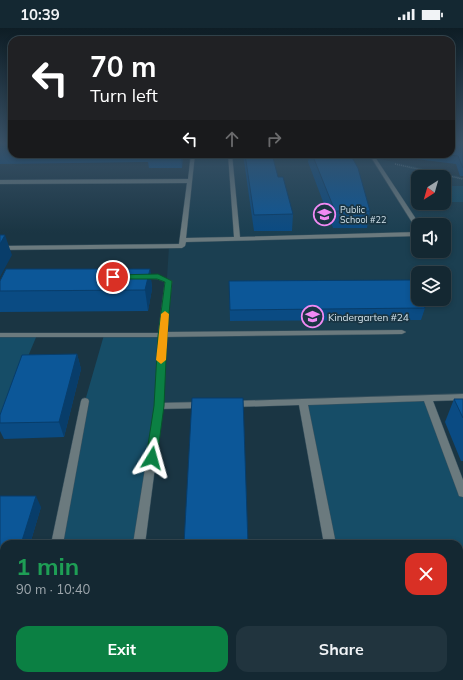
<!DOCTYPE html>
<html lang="en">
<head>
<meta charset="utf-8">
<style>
	:root { --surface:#142832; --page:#21343e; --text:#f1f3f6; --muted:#9da6ac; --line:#33444d; --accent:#0b8043 }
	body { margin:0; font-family:Mulish,sans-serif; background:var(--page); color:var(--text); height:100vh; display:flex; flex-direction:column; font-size:15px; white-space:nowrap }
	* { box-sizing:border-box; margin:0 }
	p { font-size:13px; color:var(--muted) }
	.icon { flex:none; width:22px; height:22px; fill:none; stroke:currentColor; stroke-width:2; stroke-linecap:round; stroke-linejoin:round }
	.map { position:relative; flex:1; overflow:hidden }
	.drawer { position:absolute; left:0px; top:512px; width:463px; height:140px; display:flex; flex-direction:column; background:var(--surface); border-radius:12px 12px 0 0; box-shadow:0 2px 6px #0003,0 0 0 1px var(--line) }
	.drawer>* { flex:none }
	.hud { position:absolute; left:8px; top:8px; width:447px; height:122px; border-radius:12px; box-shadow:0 2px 6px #0003,0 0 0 1px var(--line); background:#202124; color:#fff; overflow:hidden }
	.needle { width:26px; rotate:217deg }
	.controls { position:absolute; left:411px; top:142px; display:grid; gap:8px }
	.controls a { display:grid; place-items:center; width:40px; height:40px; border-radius:8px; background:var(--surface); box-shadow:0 2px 6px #0003,0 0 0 1px var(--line); font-size:20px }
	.pin { position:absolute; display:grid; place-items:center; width:34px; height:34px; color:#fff; margin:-17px; border:2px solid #fff; border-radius:50%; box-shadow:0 1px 4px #0007 }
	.me { position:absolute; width:44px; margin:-22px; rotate:8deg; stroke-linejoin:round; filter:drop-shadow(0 0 3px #0008) }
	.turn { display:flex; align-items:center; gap:14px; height:84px; padding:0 16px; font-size:18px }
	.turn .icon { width:52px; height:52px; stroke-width:2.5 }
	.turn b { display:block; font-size:28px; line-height:34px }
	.lanes { display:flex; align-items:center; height:38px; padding:0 16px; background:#0003; justify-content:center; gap:20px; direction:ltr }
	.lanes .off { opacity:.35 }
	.round { display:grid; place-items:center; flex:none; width:42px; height:42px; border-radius:12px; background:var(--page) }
	.head { display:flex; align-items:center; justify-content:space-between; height:68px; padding:0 16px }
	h1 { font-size:24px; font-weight:700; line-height:30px; color:#1e9e55 }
	.primary-button { display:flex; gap:8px; margin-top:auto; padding:8px 16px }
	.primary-button a { flex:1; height:46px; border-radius:12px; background:var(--accent); color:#fff; font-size:16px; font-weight:700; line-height:46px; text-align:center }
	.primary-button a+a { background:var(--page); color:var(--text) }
	.status { display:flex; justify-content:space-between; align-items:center; height:28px; padding:0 20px; background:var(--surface); direction:ltr }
	.status svg { height:11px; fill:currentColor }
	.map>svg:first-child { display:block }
</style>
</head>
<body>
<div class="status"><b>10:39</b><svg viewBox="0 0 49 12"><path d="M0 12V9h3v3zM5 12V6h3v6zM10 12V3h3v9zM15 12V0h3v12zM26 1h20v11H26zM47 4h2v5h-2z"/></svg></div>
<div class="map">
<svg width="463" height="652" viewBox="0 0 463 652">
	<rect width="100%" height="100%" fill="#1a3543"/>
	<path fill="#1b3f51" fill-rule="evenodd" d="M193 126H377L380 131 463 149V368L159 378 169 218H181ZM418 149H444V175H418ZM418 197H444V223H418ZM418 245H444V271H418Z"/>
	<path fill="#164d67" d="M444 158H463V174H444Z
		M0 307H37L0 395Z
		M104 307H162L159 378 139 516H57L85 373Z
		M427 370 463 465V652H411L410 648H459V516H330L303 374Z
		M31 648H144L145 652H30Z"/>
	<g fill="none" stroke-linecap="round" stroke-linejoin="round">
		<defs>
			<path id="service" d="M191 126H195L186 210 234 209 228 126H232L240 209 418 204V208L186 214 185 218 182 220 0 222V218L179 216 187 155 0 156V152L188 151Z
				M369 126H373L420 197H418V201L415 199Z
				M141 247H158L172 253 166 304 402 302 406 304 402 306 162 309 158 307 165 254 157 251 139 250V248Z
				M463 366V372L433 373 463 452V469L459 468 458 465 424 373 308 377 336 516H324L299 377 234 379 231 378 230 376 231 374 234 373Z
				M85 370 88 371 89 373 63 516H51L81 373 82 371Z
				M202 374 205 375 206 377 205 379 202 380 159 381 156 380 155 378 156 376 159 375Z
				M24 648H38L37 652H23Z
				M403 648H417L418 652H404Z"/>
			<path id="minor" d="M0 305H165L166 307 163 378 145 516H133L155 378 158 309H0Z
				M0 586H4V598H0Z
				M137 648H151L152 652H138Z"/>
		</defs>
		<use href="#service" stroke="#38515e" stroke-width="1"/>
		<use href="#minor" stroke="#38515e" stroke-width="1"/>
		<path stroke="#667c88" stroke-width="1.5" stroke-dasharray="1 1" stroke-linecap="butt" d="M395 136 463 151"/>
		<path stroke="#667c88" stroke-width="4" stroke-dasharray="3 3" stroke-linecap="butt" d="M459 574 463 573"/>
		<use href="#service" fill="#6b7a7e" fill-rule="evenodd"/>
		<use href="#minor" fill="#6b7a7e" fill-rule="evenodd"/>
	</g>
	<path fill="#0a4b83" d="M0 114H12V126H183L182 140H149L148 134 0 136Z
		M463 114V148H460L456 136 416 131 418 126H451Z
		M243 126H272L278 149 293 186 292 203H254Z
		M309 126H312L370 183 367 200H333L308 134Z
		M150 241 152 261 148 283 0 284V253Z
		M229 253 425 280 421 292 230 293Z
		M77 326 81 341 64 409 4 411 0 403V387Z
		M454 371H463V433H461L445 394Z
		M0 468 41 479 30 516H4V542H0Z"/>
	<path fill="#083d6a" d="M181 126H183L182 140Z
		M5 207 12 227 0 249V216Z
		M150 241 152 261 148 283 145 262Z
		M77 326 81 341 64 409 59 394Z
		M36 468 41 479 30 516H21Z"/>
	<path fill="#0c5798" stroke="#083d6a" d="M0 114H12V118H0Z
		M451 114H463V140L458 128 441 126H451Z
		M245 126H272L278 149H283L293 186 254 187Z
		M312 126H350L358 140 370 183H335Z
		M0 207H5L0 216Z
		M6 241H150L145 262 0 263V253Z
		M411 252 418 266V271H420L425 280 230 282 229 253Z
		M77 326 59 394 0 395V387L22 327Z
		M192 370H243L248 516H184Z
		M454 371H463V390Z
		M0 468H36L21 516H4V531H0Z
		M254 648H325V652H254Z"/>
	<linearGradient id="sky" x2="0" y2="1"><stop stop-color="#0e1d25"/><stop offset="0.56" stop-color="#385166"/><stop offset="1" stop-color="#385166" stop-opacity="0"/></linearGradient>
	<rect width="463" height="205" fill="url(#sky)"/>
	<path fill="#0b8043" stroke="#07532c" d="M158 246 172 253 167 308 164 378 157 430 155 433 152 435 148 433 146 430 154 378 158 308 165 254 157 251H113L109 249 113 247Z"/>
	<path fill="#f59e0b" d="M165 283 169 286 166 332 161 336 156 332 161 286Z"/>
	<defs>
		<symbol id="school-ring" viewBox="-11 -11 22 22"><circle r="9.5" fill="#1a3543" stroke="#f18af4" stroke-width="1.5"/><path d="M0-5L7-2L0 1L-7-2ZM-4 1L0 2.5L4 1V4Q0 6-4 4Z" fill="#f18af4"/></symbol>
	</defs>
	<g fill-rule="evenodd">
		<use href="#school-ring" x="312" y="174" width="25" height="25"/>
		<use href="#school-ring" x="300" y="276" width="25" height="25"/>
	</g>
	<g text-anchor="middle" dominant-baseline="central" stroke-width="3.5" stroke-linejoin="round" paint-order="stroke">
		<g font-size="9" fill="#d3e3ec" stroke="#1a3543" text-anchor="start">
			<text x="340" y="181">Public<tspan x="340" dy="10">School #22</tspan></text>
		</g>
		<g font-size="10" fill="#d3e3ec" stroke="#1a3543" text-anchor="start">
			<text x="328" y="289">Kindergarten #24</text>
		</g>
	</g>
</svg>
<div class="controls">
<a><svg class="needle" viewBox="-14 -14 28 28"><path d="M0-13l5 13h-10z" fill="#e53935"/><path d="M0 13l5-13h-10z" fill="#9da6ac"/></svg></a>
<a><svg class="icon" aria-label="sound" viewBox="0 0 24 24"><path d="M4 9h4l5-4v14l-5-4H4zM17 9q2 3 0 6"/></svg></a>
<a><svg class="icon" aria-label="layers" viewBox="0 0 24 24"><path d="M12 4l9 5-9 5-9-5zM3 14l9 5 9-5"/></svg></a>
</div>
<div class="pin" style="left:113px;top:249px;background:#d93025"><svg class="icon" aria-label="arrive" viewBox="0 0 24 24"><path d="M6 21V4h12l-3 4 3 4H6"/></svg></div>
<svg class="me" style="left:152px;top:430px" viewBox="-20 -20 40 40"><path d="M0-17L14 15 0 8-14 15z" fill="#0b8043" stroke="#fff" stroke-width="4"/></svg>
<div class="hud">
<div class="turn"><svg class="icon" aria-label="left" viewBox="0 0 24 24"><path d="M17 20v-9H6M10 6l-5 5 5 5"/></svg><div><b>70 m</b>Turn left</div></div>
<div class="lanes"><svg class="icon" aria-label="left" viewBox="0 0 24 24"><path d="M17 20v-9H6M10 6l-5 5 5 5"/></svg><svg class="icon off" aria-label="ahead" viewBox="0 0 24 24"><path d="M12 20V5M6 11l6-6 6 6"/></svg><svg class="icon off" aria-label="right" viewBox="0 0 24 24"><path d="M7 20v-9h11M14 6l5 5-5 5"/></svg></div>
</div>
<section class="drawer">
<div class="head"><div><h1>1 min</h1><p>90 m · 10:40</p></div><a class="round" style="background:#d93025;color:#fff"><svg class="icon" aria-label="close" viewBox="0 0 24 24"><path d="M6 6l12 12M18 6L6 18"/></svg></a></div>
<div class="primary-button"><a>Exit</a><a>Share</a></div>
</section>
</div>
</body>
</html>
